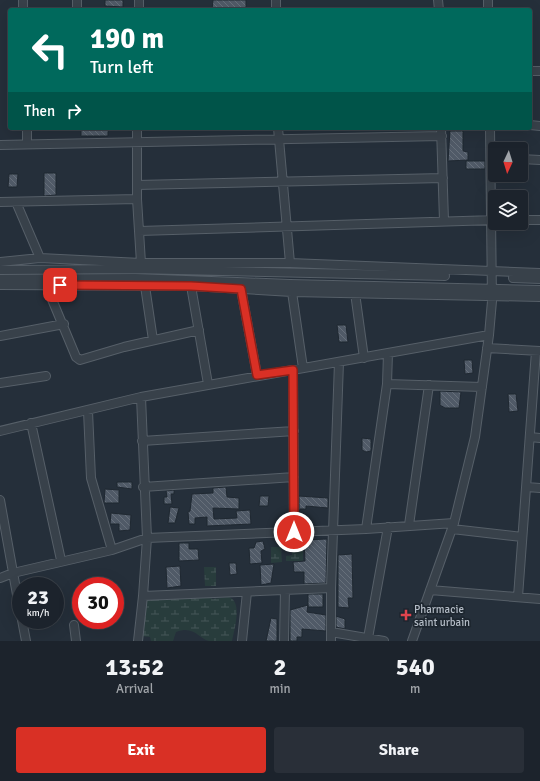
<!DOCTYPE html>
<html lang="en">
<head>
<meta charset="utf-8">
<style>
	:root { --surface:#1c232c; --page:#292f38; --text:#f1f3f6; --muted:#a0a4a9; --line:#3a4048; --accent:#d93025 }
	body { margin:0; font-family:Signika,sans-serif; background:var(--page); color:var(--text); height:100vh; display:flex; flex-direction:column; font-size:15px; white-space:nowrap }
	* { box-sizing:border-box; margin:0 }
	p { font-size:13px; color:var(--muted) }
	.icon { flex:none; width:22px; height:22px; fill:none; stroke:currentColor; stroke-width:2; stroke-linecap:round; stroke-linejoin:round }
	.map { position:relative; height:641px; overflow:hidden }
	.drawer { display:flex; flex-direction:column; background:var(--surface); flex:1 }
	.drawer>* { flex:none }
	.hud { position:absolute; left:8px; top:8px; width:524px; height:122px; border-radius:4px; box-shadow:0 4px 16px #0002,0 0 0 1px var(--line); background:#00695c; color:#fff; overflow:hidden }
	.needle { width:26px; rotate:184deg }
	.controls { position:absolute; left:488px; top:142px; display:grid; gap:8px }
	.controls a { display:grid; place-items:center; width:40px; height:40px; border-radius:4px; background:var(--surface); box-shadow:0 4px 16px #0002,0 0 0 1px var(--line); font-size:20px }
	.speed { position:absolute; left:12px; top:577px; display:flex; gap:8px; font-size:20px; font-weight:700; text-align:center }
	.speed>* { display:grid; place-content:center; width:52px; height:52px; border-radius:50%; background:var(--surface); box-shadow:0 4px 16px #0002,0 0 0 1px var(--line); line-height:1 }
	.speed small { font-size:10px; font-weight:400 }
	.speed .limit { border:6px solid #d22; background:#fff; color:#111 }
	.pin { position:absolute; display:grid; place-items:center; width:34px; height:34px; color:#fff; margin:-17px; border-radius:8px; box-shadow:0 2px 6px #0006 }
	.me { position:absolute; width:44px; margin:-22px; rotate:0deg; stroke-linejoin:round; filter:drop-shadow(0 0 3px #0008) }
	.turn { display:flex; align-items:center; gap:14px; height:84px; padding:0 16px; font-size:18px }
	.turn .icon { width:52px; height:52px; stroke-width:2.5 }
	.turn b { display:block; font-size:28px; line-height:34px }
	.then { display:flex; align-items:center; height:38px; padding:0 16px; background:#0003; gap:8px; font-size:15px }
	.eta { display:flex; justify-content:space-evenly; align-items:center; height:68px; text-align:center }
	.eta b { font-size:24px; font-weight:800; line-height:28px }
	.primary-button { display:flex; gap:8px; margin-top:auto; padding:8px 16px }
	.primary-button a { flex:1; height:46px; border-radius:4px; background:var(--accent); color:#fff; font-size:16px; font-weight:800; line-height:46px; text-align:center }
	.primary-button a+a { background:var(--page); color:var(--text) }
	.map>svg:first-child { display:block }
</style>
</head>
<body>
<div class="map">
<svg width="540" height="641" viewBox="0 0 540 641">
	<defs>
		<pattern id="wetland-marsh" width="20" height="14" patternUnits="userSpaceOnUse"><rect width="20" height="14" fill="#283c3c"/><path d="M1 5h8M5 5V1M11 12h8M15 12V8" fill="none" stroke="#455657"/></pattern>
		<pattern id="building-back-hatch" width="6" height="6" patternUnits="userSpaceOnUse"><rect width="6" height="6" fill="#505a67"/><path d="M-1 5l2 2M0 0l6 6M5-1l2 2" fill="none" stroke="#67707b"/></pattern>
	</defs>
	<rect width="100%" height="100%" fill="#252f3a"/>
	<path fill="url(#wetland-marsh)" d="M292 541H300V547H303V561H286V556L292 555Z
		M271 547H281L282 562 271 563Z
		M204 567H216V586H205Z
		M211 596 212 599 229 597C243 602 234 630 232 641 225 641 216 641 209 641 198 638 194 625 176 632L173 641H151L150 637 141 636 143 600Z"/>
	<path fill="url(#building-back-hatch)" stroke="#1f2831" d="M105 0H123V7L105 6Z
		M213 0H246V10H212Z
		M81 128H108V136H81Z
		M450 131H463V151L468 152V160L448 161Z
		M466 161H485V169H466Z
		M44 173H56V195L44 196Z
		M9 174H18L17 187H8Z
		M337 325H346L348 342H339Z
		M464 360H472L473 373 465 374Z
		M440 391 461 392 459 408H445L440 405Z
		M508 394H516L518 411 509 412Z
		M362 438 371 439V451L366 452 362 450Z
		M117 482H132V489L117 487Z
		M226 487 227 497 239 498V509L213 508 214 519 237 518 236 511 250 510 251 524 207 526V517L195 518V524H189L188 512 190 511 192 494 213 493V488Z
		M105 489 119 490V503H104Z
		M174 490V494H171L172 504H164V497H167L166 491Z
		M260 496H269L268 506H259Z
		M299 496 328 498V508L306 506V509H300L299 514Z
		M170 507 179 508 175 523H168Z
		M111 513 131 515 130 530 119 531V524H110Z
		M327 539 326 583 304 584V572H294L293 562 305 561 304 540Z
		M263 541 265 549 261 551 262 563 250 564 249 548H254L256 542Z
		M179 543H189V549H198L199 560 179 561Z
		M352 554 353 598H348L349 608 338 607V555Z
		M229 563H236L237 574 230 575Z
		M274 564 271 583 261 585 260 565Z
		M180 566 181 586 167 588 166 567Z
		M308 594H323V607H308Z
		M308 605 307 612 326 615V631L302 629V637H297V641H290V610Z
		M336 616 345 619V629L336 627Z
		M271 618 277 619V641H266Z"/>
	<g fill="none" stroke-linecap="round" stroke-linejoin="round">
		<defs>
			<path id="minor" d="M23 0V10
				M77 0V10
				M139 0V10
				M276 0V10
				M438 0 439 10
				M488 0V10
				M530 71H540
				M530 125 540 126
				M27 128V144
				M137 128V199L141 263
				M278 128 290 263
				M441 128 444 221
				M0 145 442 136
				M521 159 540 160
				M137 185 443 178
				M0 202 137 199
				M16 202 40 258
				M521 220H540
				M139 231 495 220
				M0 262 40 258 141 263H290L540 273
				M0 270 134 269 445 276
				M513 278 540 279
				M0 279 135 278 290 284 540 290
				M0 285 191 286 292 292 540 297
				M46 285 76 357 80 360 124 347 199 330
				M145 286 153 340
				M191 286 208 384
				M241 289 257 375
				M292 292 303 368
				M355 293 364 358
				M0 336 64 324
				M487 348 540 351
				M293 370 294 532
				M0 383 46 376
				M387 384 482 387
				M88 411 91 478 112 550
				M31 423 61 560
				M0 431 141 397 489 335
				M530 437 540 438
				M142 441 294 431
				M143 487 294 477
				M527 487 540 488
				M0 500 21 617
				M409 525 429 385
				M366 529 387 384 388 353
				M452 529 522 537
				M0 578 13 573 112 550 147 538 366 529 454 523
				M430 590 540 599
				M143 596 331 588
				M518 597 536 351
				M22 620 26 641
				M74 625 76 641
				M331 632 384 641
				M368 638 388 527
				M138 641 143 596 147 538 141 397
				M242 641 247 592
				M284 641 285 590
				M331 641V588L339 362
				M412 641 454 523 475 437 489 335 492 301 490 128"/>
		</defs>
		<use href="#minor" stroke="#565f68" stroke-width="10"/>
		<use href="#minor" stroke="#38414a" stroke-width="8"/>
	</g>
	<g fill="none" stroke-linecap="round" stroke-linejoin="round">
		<defs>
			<path id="route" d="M60 285 191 286 241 289 257 375 293 370 294 532"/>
		</defs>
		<use href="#route" stroke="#8d1f18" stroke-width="10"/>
		<use href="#route" stroke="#d93025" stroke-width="7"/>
	</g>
	<path fill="#e0444e" stroke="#1d262f" stroke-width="1.5" d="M404 609h4v4h4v4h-4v4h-4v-4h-4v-4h4z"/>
	<g text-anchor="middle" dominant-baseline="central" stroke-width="3.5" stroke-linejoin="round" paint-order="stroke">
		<g font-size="11" fill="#b4bcc6" stroke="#1d262f" text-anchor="start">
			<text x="414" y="609">Pharmacie<tspan x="414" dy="13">saint urbain</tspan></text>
		</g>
	</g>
</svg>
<div class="controls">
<a><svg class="needle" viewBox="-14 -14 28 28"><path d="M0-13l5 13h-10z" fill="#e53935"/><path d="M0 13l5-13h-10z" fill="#a0a4a9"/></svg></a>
<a><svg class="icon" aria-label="layers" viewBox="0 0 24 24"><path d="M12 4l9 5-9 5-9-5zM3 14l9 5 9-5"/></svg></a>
</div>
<div class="speed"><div>23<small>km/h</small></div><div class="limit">30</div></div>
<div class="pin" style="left:60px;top:285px;background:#d93025"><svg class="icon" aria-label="arrive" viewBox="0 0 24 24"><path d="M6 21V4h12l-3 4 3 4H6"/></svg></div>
<svg class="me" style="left:294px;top:532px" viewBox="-20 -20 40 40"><circle r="17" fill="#d93025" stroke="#fff" stroke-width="3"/><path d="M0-11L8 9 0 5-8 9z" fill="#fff"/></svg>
<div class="hud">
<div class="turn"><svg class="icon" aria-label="left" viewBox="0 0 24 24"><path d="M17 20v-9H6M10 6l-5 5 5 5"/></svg><div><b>190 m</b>Turn left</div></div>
<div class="then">Then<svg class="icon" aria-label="right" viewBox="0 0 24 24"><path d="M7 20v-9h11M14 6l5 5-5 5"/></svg></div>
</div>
</div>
<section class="drawer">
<div class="eta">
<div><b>13:52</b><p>Arrival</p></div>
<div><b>2</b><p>min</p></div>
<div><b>540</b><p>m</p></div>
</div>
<div class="primary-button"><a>Exit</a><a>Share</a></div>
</section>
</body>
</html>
